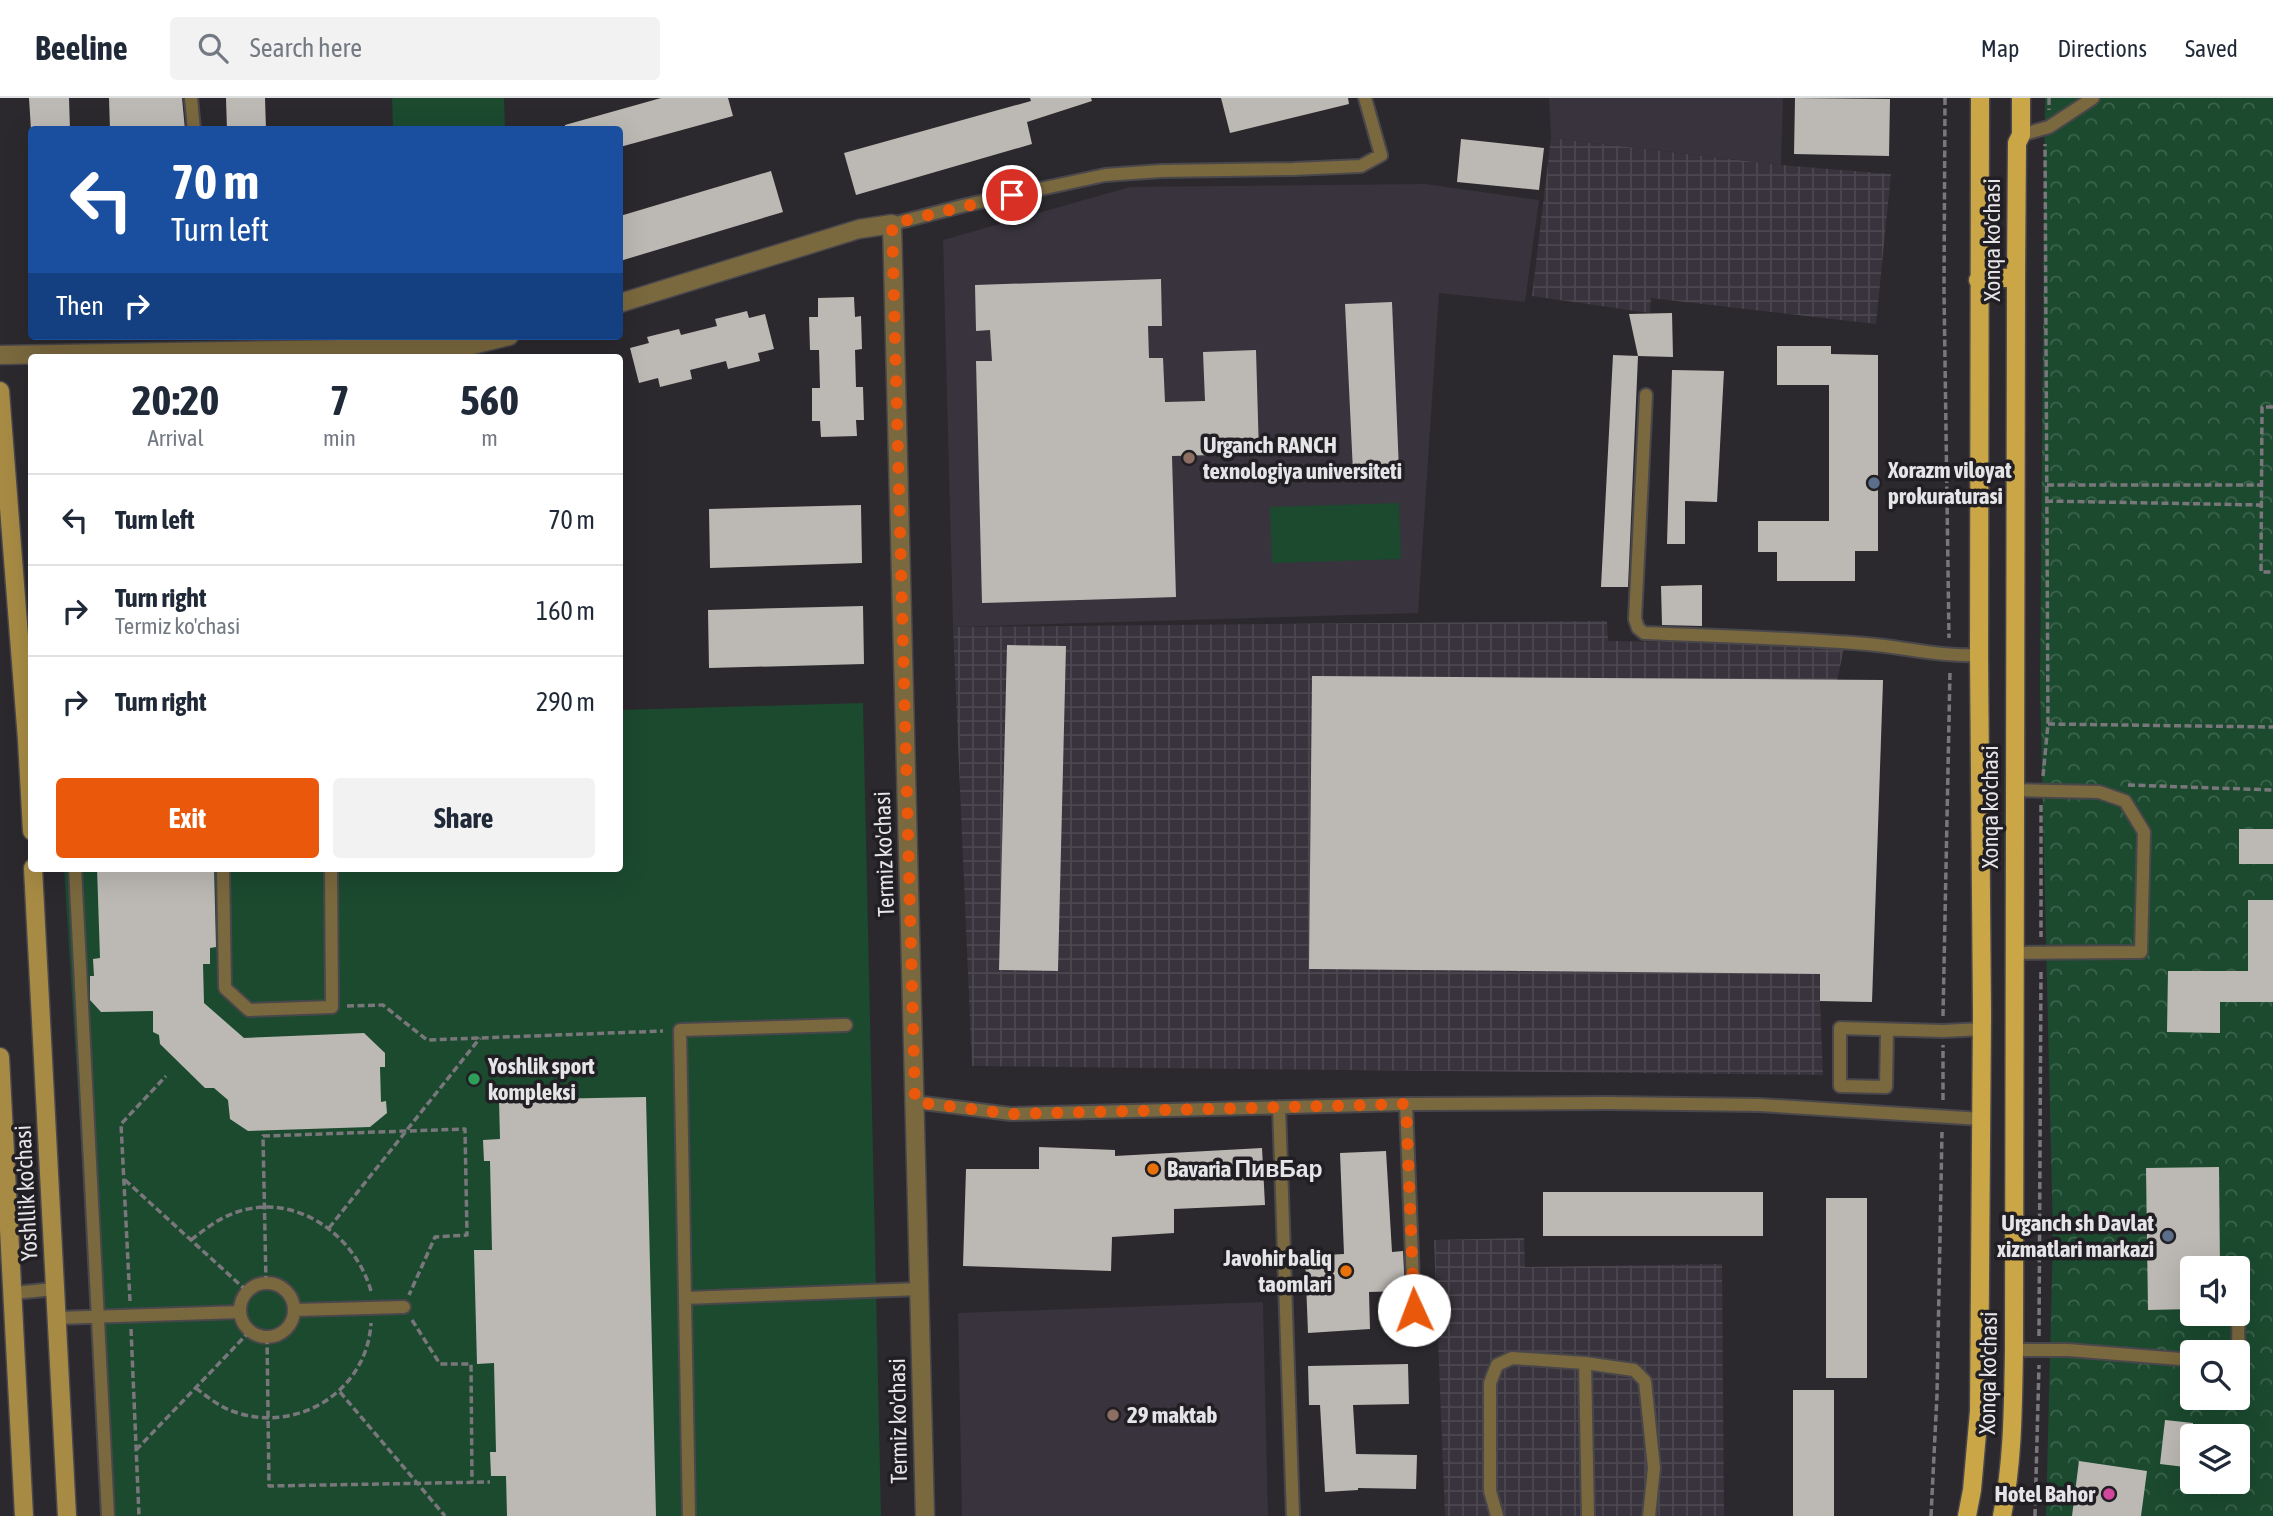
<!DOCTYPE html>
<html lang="en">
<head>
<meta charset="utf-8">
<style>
	:root { --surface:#fff; --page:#f2f2f3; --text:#1f2937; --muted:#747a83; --line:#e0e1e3; --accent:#ea580c }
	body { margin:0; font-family:"Asap Condensed",sans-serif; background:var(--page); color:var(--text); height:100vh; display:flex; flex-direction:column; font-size:26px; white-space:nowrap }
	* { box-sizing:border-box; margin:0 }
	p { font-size:23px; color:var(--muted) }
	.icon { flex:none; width:38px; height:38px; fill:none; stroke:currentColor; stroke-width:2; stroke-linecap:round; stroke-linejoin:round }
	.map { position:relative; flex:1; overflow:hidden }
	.side { position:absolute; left:28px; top:256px; width:595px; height:518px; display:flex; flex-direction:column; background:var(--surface); border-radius:7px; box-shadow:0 7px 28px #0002 }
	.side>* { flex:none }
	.guide { position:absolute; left:28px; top:28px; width:595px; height:214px; border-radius:7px; box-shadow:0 7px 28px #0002; background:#1a4fa0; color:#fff; overflow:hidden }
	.fabs { position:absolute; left:2180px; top:1158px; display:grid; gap:14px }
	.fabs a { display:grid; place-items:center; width:70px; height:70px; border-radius:7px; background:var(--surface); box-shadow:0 7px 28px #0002; font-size:35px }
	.pin { position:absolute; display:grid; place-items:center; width:60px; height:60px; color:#fff; margin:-30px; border:4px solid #fff; border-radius:50%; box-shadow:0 2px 7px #0007 }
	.me { position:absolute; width:77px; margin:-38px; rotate:358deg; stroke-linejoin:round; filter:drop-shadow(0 0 5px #0008) }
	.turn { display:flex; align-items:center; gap:24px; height:147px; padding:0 28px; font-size:32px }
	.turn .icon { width:91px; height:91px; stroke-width:2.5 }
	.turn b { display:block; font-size:49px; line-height:60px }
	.then { display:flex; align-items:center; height:66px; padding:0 28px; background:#0003; gap:14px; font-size:26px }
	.eta { display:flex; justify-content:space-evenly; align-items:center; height:119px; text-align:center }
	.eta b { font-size:42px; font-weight:700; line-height:49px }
	.cta { display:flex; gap:14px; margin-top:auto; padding:14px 28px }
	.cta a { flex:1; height:80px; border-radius:7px; background:var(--accent); color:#fff; font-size:28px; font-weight:700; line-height:80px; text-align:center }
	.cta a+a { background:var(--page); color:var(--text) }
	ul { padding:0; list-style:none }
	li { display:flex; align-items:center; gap:21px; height:91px; padding:0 28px; border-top:2px solid var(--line) }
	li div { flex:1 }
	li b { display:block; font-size:26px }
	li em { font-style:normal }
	header { display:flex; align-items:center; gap:42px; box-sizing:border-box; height:98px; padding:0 35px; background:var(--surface); border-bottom:2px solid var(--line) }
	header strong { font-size:33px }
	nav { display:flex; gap:38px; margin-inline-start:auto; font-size:24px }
	.search { width:490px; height:63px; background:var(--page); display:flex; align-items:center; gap:18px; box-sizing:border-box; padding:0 24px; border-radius:7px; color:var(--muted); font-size:26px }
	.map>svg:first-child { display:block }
</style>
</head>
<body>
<header>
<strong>Beeline</strong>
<div class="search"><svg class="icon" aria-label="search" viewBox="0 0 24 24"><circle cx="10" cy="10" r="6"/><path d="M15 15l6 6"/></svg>Search here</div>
<nav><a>Map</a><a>Directions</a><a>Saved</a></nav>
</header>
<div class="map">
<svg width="2273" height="1418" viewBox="0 0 2273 1418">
	<defs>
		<pattern id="industrial-grid" width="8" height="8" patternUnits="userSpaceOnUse" patternTransform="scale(1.75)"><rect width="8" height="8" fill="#38333c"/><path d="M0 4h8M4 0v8" fill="none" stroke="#4b474f"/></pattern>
		<pattern id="park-crowns" width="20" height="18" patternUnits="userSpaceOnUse" patternTransform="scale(1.75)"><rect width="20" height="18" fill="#1b4a2f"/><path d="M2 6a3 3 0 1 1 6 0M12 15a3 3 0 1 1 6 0" fill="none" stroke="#3c644d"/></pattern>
	</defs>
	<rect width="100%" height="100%" fill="#2b292d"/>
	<path fill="#38333c" d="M1549 0H1783L1781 67 1551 40Z
		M1425 86 1539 102 1525 204 1439 195 1418 515 953 529 943 142 1130 89Z
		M1263 1204 1268 1418H962L958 1215Z"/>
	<path fill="url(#industrial-grid)" d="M1551 40 1781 67 1891 76 1876 226 1651 200 1650 215 1532 198Z
		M1607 523 1608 543 1845 546 1837 583 1883 582 1872 904 1820 903 1823 977 972 968 953 529Z
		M1524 1140 1525 1169 1722 1166 1724 1418H1445L1434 1142Z"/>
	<path fill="url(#park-crowns)" fill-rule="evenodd" d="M2045 0H2273V1418H2046L2053 1139 2040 588ZM2193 1171H2238V1216H2193ZM2193 1255H2238V1300H2193ZM2193 1339H2238V1384H2193Z"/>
	<path fill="#1b4a2f" d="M392 0H504L505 31H393Z
		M1399 405 1401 461 1272 465 1270 409Z
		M863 605 881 1418H100L92 1219 64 770H620V612Z"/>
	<path fill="#bcb9b4" d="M29 0H69L70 32H31Z
		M109 0H182L185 32H110Z
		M226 0H265L266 32H227Z
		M661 0H728L733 18 620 49V32H565V27Z
		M1030 0H1091L1092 3 1027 24 1032 46 856 97 844 55 1031 3Z
		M1221 0H1348L1349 6 1230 35Z
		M1795 0 1890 1 1889 58 1794 56Z
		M1461 41 1544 50 1539 92 1457 84Z
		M771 73 783 114 620 163V118Z
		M1161 181 1162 228H1148L1149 260H1163L1165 304 1205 303 1203 254 1256 252 1259 356 1172 358 1176 499 982 505 976 263H992L990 232 976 233 975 187Z
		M854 199 855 219 861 218 862 251 855 252 856 289H863L864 322H856L857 338 821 339 820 323H812V290H820L819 252H810L809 219H818V200Z
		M1392 204 1399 372 1353 374 1345 206Z
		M747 213 749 220 765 216 774 251 758 255 760 263 728 271 726 263 690 272 692 281 660 289 658 280 639 285 630 250 649 245 647 239 679 231 681 237 717 228 715 221Z
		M1672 215 1673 259 1638 258 1629 216Z
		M1777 248H1831V256L1878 257V453H1855V483H1777V454H1758V423H1829V287H1777Z
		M1613 257 1638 258 1628 489H1601Z
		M1672 272 1724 273 1717 404 1685 403V446H1667Z
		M861 407 862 465 710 470 709 411Z
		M1702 487V528L1662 527 1661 488Z
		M863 508 864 566 709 570 708 512Z
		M1007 547 1066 548 1058 873 999 872Z
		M1312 578 1883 582 1872 904 1820 903V876L1309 871Z
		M2239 731H2273V766H2239Z
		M97 770H214L216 849 210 850V866H203L204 905 244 940 364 935 385 955V969H380L381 1004 386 1003 387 1015 370 1029 248 1033 230 1021 228 1002 214 990H205L160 946 159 937 153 934V913L101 914 90 902V878H94L93 861 100 860Z
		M2248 802H2273V904H2220V935L2167 934 2168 873H2248Z
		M646 999 656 1418H507L506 1378H491L490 1354H496L494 1265 477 1266 474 1152H492L490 1063H484L483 1042 500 1041 499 1002Z
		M1039 1049 1115 1052V1058L1262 1050 1265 1107 1174 1111V1135L1112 1139 1111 1173 963 1168 966 1071H1039Z
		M1386 1053 1392 1154 1403 1153 1405 1193 1369 1194 1370 1231 1308 1235 1305 1158 1344 1156 1340 1055Z
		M2219 1069 2220 1171H2193V1211L2148 1212 2146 1070Z
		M1543 1094H1763V1138H1543Z
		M1826 1100H1867V1280H1826Z
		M1408 1266 1409 1306 1353 1307 1356 1356 1417 1357 1416 1391 1358 1390V1392L1325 1394 1320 1307H1309L1308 1268Z
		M1793 1292H1834V1418H1793Z
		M2165 1322 2193 1325V1370L2160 1366Z
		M2079 1363 2147 1373 2141 1418H2072Z"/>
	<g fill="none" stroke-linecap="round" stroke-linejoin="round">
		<defs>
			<path id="lane" d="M191 0 194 32
				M2021 37 2049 29 2093 0
				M892 126 966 107 1105 77 1161 73 1293 71 1361 68 1381 57 1365 0
				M1646 297 1635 521 1638 530 1644 535C1718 538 1792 540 1866 546 1903 549 1941 559 1979 557
				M75 770 108 1418
				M223 770 225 890 249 912 332 909 331 770
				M2014 855 2141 854 2144 734 2125 703 2099 694 2014 692
				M1887 932 1886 989 1840 988V930L1943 933 1982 931
				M915 1004 1011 1016 1406 1006 1608 1005 1760 1007 1982 1021
				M1406 1006 1415 1237
				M1279 1009 1293 1418
				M240 1212a27 27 0 1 1 54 0a27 27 0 1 1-54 0Z
				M13 1195 55 1191
				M685 1200 920 1191
				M295 1212 404 1209
				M57 1220 240 1214
				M2014 1252H2068L2193 1262
				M2238 1261 2239 1167
				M1585 1265 1588 1418
				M689 1418 680 932 846 927
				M1497 1418 1490 1393V1285L1497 1267 1512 1260 1585 1265 1634 1272 1645 1283 1654 1370 1649 1418"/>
			<path id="street" d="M620 205 859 131 892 126 925 1418
				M0 257 464 249 509 238"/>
			<path id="secondary" d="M0 293 27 642 32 733
				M33 770 67 1418
				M0 959 24 1418"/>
			<path id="primary" d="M1978 182 2016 179
				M1967 1418 1972 1392 1979 1313 1982 916 1979 557 1980 0
				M2002 1418C2013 1364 2013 1308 2014 1252L2016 179 2017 45 2021 37V0"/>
		</defs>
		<use href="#lane" stroke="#49474b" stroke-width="16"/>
		<use href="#street" stroke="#49474b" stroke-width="21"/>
		<use href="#secondary" stroke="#49474b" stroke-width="21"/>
		<use href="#primary" stroke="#49474b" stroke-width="21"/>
		<path stroke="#79777b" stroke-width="3.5" stroke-dasharray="7 3.5" stroke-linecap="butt" d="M1945 0 1944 193 1949 540
			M2049 0V12
			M2273 309H2262L2261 474H2273
			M2047 387H2261
			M2046 403 2261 407
			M2048 626 2273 629
			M2043 678 2048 626 2045 46
			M2128 687 2273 692
			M2041 707V839
			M347 908 383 907 427 942 663 933
			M1943 918 1950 573
			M1943 1002V947
			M125 1082 248 1194
			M329 1130 480 940
			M191 1142C205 1131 219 1120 237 1114 296 1094 355 1137 371 1193
			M266 1185 263 1038 465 1031 467 1137 435 1139 409 1197
			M130 1203 121 1026 166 978
			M412 1222 440 1266H471L472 1384
			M131 1231 139 1418
			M2039 1238 2041 871
			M267 1239 269 1388 490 1384
			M196 1290C207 1299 219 1308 232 1313 296 1337 367 1294 371 1225
			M340 1294 445 1418
			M136 1352 250 1233
			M1931 1418 1937 1297 1942 1034
			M2035 1418 2039 1267"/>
		<use href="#lane" stroke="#7a683e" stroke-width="12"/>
		<use href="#street" stroke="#7a683e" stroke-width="18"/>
		<use href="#secondary" stroke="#a78b44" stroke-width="18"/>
		<use href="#primary" stroke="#caa647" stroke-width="18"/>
	</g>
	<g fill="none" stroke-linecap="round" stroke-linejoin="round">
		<path stroke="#ea580c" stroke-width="12" stroke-dasharray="0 21.6" d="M1012 97 892 126 915 1004 1011 1016 1406 1006 1414 1212"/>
	</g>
	<g fill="#8d6e63" stroke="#211f23" stroke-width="2.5">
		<circle cx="1189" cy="360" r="7"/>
		<circle cx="1113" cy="1317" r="7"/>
	</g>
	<g fill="#5c6f8a" stroke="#211f23" stroke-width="2.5">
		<circle cx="1874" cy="385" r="7"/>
		<circle cx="2168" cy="1138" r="7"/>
	</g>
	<circle fill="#2e9e5b" stroke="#211f23" stroke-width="2.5" cx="474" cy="981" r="7"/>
	<g fill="#e8710a" stroke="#211f23" stroke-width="2.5">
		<circle cx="1153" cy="1071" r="7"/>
		<circle cx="1346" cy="1173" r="7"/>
	</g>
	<circle fill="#d1479c" stroke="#211f23" stroke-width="2.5" cx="2109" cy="1396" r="7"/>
	<g text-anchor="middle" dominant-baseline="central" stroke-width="7" stroke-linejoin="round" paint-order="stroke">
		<g font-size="23" fill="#e5e4e7" stroke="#211f23">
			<text transform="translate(1992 142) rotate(-90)">Xonqa ko'chasi</text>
			<text transform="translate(1990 709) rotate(-90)">Xonqa ko'chasi</text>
			<text transform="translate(884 756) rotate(-92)">Termiz ko'chasi</text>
			<text transform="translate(26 1095) rotate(-93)">Yoshllik ko'chasi</text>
			<text transform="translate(1988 1275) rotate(-89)">Xonqa ko'chasi</text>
			<text transform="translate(898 1323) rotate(-91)">Termiz ko'chasi</text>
		</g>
		<g font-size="23" font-weight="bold" fill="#e5e4e7" stroke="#211f23" text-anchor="start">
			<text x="1203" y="347">Urganch RANCH<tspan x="1203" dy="26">texnologiya universiteti</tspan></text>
			<text x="1888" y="372">Xorazm viloyat<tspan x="1888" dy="26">prokuraturasi</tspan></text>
			<text x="488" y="968">Yoshlik sport<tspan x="488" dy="26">kompleksi</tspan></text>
			<text x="1167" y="1071">Bavaria ПивБар</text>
			<text x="2154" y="1125" text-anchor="end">Urganch sh Davlat<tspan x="2154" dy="26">xizmatlari markazi</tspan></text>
			<text x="1332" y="1160" text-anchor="end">Javohir baliq<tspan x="1332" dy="26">taomlari</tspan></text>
			<text x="1127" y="1317">29 maktab</text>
			<text x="2095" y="1396" text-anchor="end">Hotel Bahor</text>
		</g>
	</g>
</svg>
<div class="fabs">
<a><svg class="icon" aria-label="sound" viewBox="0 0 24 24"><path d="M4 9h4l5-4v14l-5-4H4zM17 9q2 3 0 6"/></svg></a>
<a><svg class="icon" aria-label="search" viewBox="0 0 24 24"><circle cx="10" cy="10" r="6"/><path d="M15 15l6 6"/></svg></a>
<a><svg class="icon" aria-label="layers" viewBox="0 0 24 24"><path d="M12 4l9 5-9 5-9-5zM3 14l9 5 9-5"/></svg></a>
</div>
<div class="pin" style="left:1012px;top:97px;background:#d93025"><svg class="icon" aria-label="arrive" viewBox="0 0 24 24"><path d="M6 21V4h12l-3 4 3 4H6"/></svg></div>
<svg class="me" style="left:1414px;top:1212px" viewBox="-20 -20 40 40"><circle r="19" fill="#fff"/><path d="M0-13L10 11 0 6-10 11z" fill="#ea580c"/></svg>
<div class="guide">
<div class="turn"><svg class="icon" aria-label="left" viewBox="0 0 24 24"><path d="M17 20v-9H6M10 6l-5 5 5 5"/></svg><div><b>70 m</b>Turn left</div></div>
<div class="then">Then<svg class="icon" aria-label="right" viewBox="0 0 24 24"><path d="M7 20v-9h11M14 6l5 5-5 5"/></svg></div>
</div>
<section class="side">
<div class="eta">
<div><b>20:20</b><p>Arrival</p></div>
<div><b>7</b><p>min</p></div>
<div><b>560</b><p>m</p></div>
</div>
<ul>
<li><svg class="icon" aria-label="left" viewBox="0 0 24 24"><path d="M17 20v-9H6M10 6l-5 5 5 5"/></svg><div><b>Turn left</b></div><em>70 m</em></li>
<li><svg class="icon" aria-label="right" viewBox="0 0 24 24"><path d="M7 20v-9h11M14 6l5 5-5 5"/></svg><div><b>Turn right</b><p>Termiz ko'chasi</p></div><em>160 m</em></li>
<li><svg class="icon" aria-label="right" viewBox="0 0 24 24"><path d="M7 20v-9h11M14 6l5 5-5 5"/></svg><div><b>Turn right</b></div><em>290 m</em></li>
</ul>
<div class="cta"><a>Exit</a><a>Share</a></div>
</section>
</div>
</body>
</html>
